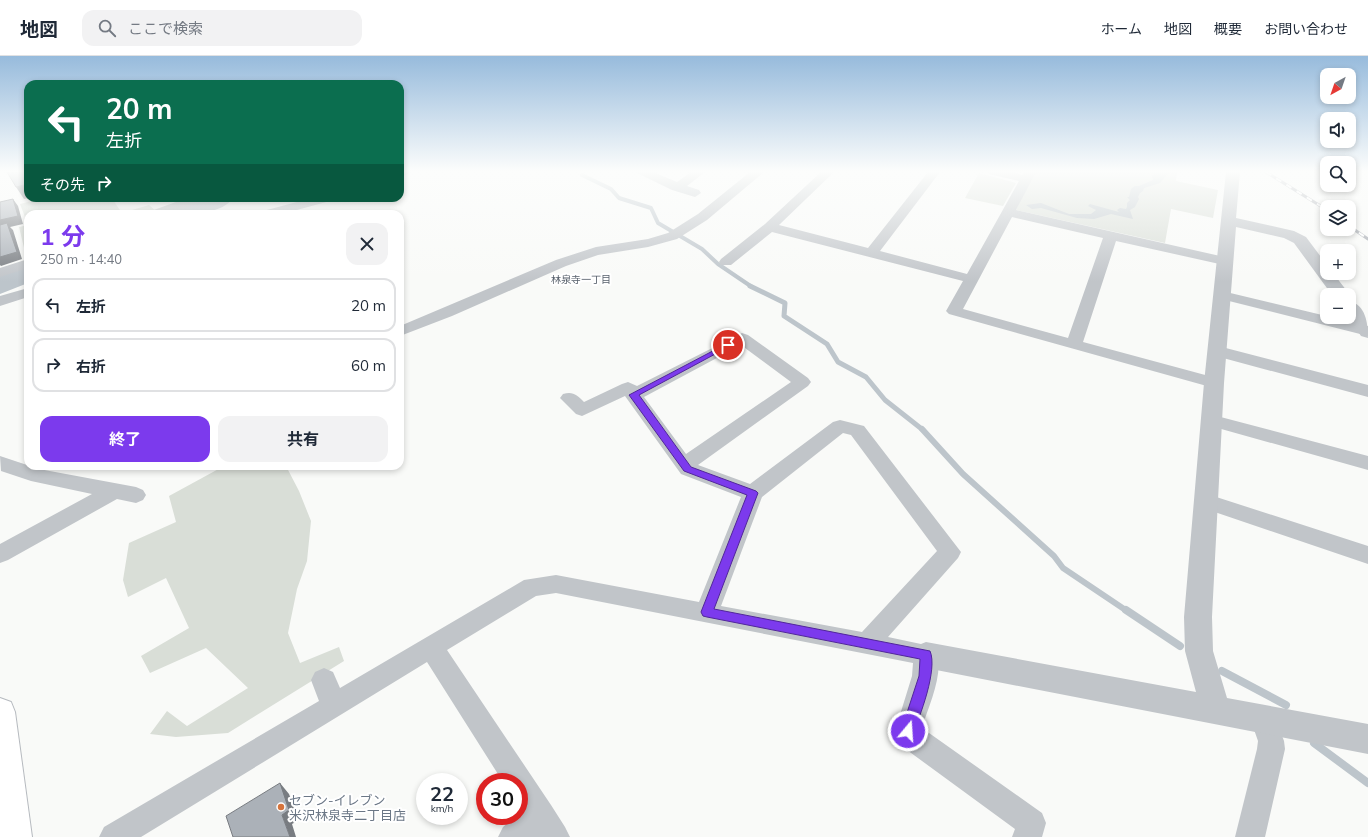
<!DOCTYPE html>
<html lang="ja">
<head>
<meta charset="utf-8">
<style>
	:root { --surface:#fff; --page:#f2f2f3; --text:#1f2937; --muted:#747a83; --line:#e0e1e3; --accent:#7c3aed }
	body { margin:0; font-family:Mulish,"Noto Sans JP",sans-serif; background:var(--page); color:var(--text); height:100vh; display:flex; flex-direction:column; font-size:15px; white-space:nowrap }
	* { box-sizing:border-box; margin:0 }
	p { font-size:13px; color:var(--muted) }
	.icon { flex:none; width:22px; height:22px; fill:none; stroke:currentColor; stroke-width:2; stroke-linecap:round; stroke-linejoin:round }
	.map { position:relative; flex:1; overflow:hidden }
	.details { position:absolute; left:24px; top:154px; width:380px; height:260px; display:flex; flex-direction:column; background:var(--surface); border-radius:12px; box-shadow:0 2px 6px #0003 }
	.details>* { flex:none }
	.hud { position:absolute; left:24px; top:24px; width:380px; height:122px; border-radius:12px; box-shadow:0 2px 6px #0003; background:#0b6e4f; color:#fff; overflow:hidden }
	.needle { width:26px; rotate:220deg }
	.tools { position:absolute; left:1320px; top:12px; display:grid; gap:8px }
	.tools a { display:grid; place-items:center; width:36px; height:36px; border-radius:8px; background:var(--surface); box-shadow:0 2px 6px #0003; font-size:20px }
	.speed { position:absolute; left:416px; top:717px; display:flex; gap:8px; font-size:20px; font-weight:700; text-align:center }
	.speed>* { display:grid; place-content:center; width:52px; height:52px; border-radius:50%; background:var(--surface); box-shadow:0 2px 6px #0003; line-height:1 }
	.speed small { font-size:10px; font-weight:400 }
	.speed .limit { border:6px solid #d22; background:#fff; color:#111 }
	.pin { position:absolute; display:grid; place-items:center; width:34px; height:34px; color:#fff; margin:-17px; border:2px solid #fff; border-radius:50%; box-shadow:0 1px 4px #0007 }
	.me { position:absolute; width:44px; margin:-22px; rotate:18deg; stroke-linejoin:round; filter:drop-shadow(0 0 3px #0008) }
	.turn { display:flex; align-items:center; gap:14px; height:84px; padding:0 16px; font-size:18px }
	.turn .icon { width:52px; height:52px; stroke-width:2.5 }
	.turn b { display:block; font-size:28px; line-height:34px }
	.then { display:flex; align-items:center; height:38px; padding:0 16px; background:#0003; gap:8px; font-size:15px }
	.round { display:grid; place-items:center; flex:none; width:42px; height:42px; border-radius:12px; background:var(--page) }
	.headline { display:flex; align-items:center; justify-content:space-between; height:68px; padding:0 16px }
	h1 { font-size:24px; font-weight:700; line-height:30px; color:var(--accent) }
	.button { display:flex; gap:8px; margin-top:auto; padding:8px 16px }
	.button a { flex:1; height:46px; border-radius:12px; background:var(--accent); color:#fff; font-size:16px; font-weight:700; line-height:46px; text-align:center }
	.button a+a { background:var(--page); color:var(--text) }
	ul { padding:0; list-style:none }
	li { display:flex; align-items:center; gap:12px; height:54px; margin:0 8px 6px; padding:0 8px; border:2px solid var(--line); border-radius:12px }
	li div { flex:1 }
	li b { display:block; font-size:15px }
	li em { font-style:normal }
	header { display:flex; align-items:center; gap:24px; box-sizing:border-box; height:56px; padding:0 20px; background:var(--surface); border-bottom:1px solid var(--line) }
	header strong { font-size:19px }
	nav { display:flex; gap:22px; margin-inline-start:auto; font-size:14px }
	.search { width:280px; height:36px; background:var(--page); display:flex; align-items:center; gap:10px; box-sizing:border-box; padding:0 14px; border-radius:12px; color:var(--muted); font-size:15px }
	.map>svg:first-child { display:block }
</style>
</head>
<body>
<header>
<strong>地図</strong>
<div class="search"><svg class="icon" aria-label="search" viewBox="0 0 24 24"><circle cx="10" cy="10" r="6"/><path d="M15 15l6 6"/></svg>ここで検索</div>
<nav><a>ホーム</a><a>地図</a><a>概要</a><a>お問い合わせ</a></nav>
</header>
<div class="map">
<svg width="1368" height="781" viewBox="0 0 1368 781">
	<rect width="100%" height="100%" fill="#f9faf8"/>
	<path fill="#d9ded7" d="M1034 116H1177L1176 125 1218 134 1213 162 1171 153 1165 187 1016 154Z
		M979 117 1016 127 1003 150 965 142Z
		M44 142H121L113 144 122 157 149 149 157 156 151 158H28L27 204 19 171 28 169 20 148Z
		M224 410H286L299 435 311 465 307 505 297 533 288 577 300 607 339 591 344 605 228 677 176 681 150 678 167 655 187 670 248 632 206 592 150 617 141 600 189 572 166 522 128 541 123 524 129 487 176 466 169 440Z"/>
	<path fill="#bdc5cb" d="M1155 116H1169L1160 127 1144 132 1143 135 1140 137 1138 141 1139 143 1135 151 1130 154 1133 163 1111 158 1094 163 1077 162 1041 152 1032 153 1026 149 1041 147 1069 158H1091L1096 154 1088 150 1090 148 1119 156 1117 154 1120 152 1126 153 1127 151V147L1130 144 1127 141H1129L1131 133 1135 130H1139L1153 124 1152 120Z"/>
	<g fill="none" stroke-linecap="round" stroke-linejoin="round">
		<path stroke="#bdc5cb" stroke-width="4" d="M582 119 611 133 619 142 651 152 658 167 702 193 718 208 752 231"/>
		<path stroke="#bdc5cb" stroke-width="5" d="M750 230 785 247 784 260 827 288 838 306 866 321 885 344 923 374"/>
		<path stroke="#bdc5cb" stroke-width="6" d="M922 373 963 418 1054 500 1063 512 1127 555"/>
		<path stroke="#bdc5cb" stroke-width="8" d="M1126 554 1180 590
			M1222 615 1286 649
			M1314 687 1368 727"/>
		<path fill="#bdc5cb" fill-rule="evenodd" d="M202 142H233C222 159 187 158 169 158L172 153Z
			M28 210V227L0 238V220Z"/>
		<defs>
			<path id="secondary" d="M0 642 11 646 15 656 32 781H0Z"/>
		</defs>
		<use href="#secondary" stroke="#b6babf" stroke-width="2"/>
		<path fill="#c1c5c9" fill-rule="evenodd" d="M400 116H411L400 122Z
			M635 116H653L677 126 691 116H705L687 130 699 134 701 137 695 141 672 134Z
			M750 116H764L707 164 677 183 648 191 598 199 566 210 452 260 400 280V270L556 204 596 191 648 183 668 177 698 158Z
			M821 116H834L779 169 868 192 928 116H940L880 195 967 218 1019 125 989 118 987 116H1011L1023 119 1024 116H1036L1016 154 1229 202 1231 205 1229 208 1224 209 1116 185 1083 286 1220 323 1223 327 1220 331 1214 332 949 258 946 255 963 225 772 176 731 209H721L719 206 721 203 765 168ZM1012 161 1103 182 1068 282 963 253Z
			M187 142H205L203 145 168 158H150L151 155Z
			M312 142H332L330 145 282 158H262L263 155Z
			M28 203V212L0 221V212Z
			M28 232V241L0 250V240Z
			M1222 235 1368 270V280L1217 242 1215 239 1217 236Z
			M742 277 748 279 808 322 811 326 808 330 698 409 750 428 833 366 840 364 864 370 961 496 958 502 888 581 935 591C946 615 929 648 922 672L1042 757 1046 767 1042 781H1012L1015 773 907 694 899 684 895 675 912 620 913 607 556 537 536 540 447 594 551 749 565 771 570 781H498L503 771 516 760H519L522 756 519 751V726H503L427 606 141 781H99L104 771 319 645 311 624 315 616 324 612 333 616 340 632 524 524 556 519 699 546 741 441 681 418 625 340 582 360 576 358 560 342 563 338C573 335 577 339 584 346L622 328 628 326 637 330ZM741 289 791 326 686 398 644 341ZM843 377 851 379 937 495 862 576 721 550 762 441Z
			M1218 290 1368 329V341L1212 299 1210 295 1212 291Z
			M1213 359 1368 400V414L1207 369 1204 365 1207 361Z
			M0 400 39 413 136 431 143 434 146 439 143 444 136 447 117 443 8 504 0 507V488L92 438 31 425 1 415Z
			M1207 438 1368 490V508L1200 451 1197 446 1200 441Z
			M1263 649 1272 653 1284 685 1285 693 1265 781H1235L1257 693 1258 685 1250 662 1254 653Z"/>
		<path fill="#c1c5c9" fill-rule="evenodd" d="M1226 116H1240L1236 162 1294 175 1306 181 1327 209V217H1333L1350 239H1332L1294 187 1284 182 1236 171 1224 327 1212 561 1213 595 1227 642 1368 668V698L926 612 916 608 912 599 916 590 926 586 1196 636 1185 595 1184 561 1204 327Z
			M1349 245C1366 249 1368 267 1368 282L1361 280 1348 261Z"/>
		<use href="#secondary" fill="#fff" fill-rule="evenodd"/>
		<defs>
			<path id="rail" d="M1266 116 1327 154
				M1349 170 1368 183"/>
		</defs>
		<use href="#rail" stroke="#a3a8af" stroke-width="3"/>
		<use href="#rail" stroke="#fff" stroke-width="2" stroke-dasharray="6" stroke-linecap="butt"/>
	</g>
	<path fill="#787c81" d="M28 128V142L24 143 16 131Z
		M13 143 18 150 23 168 10 171 13 174 22 203 1 210 0 209V164Z
		M280 727 289 738 299 764 292 768 296 781H290L282 759Z"/>
	<path fill="#abb1b8" stroke="#787c81" d="M7 116H28V128L16 131Z
		M13 143 18 160 0 164V146Z
		M7 167 17 196 0 201V169Z
		M280 727 289 754 282 759 290 781H233L226 760Z"/>
	<linearGradient id="sky" x2="0" y2="1"><stop stop-color="#97bbdc"/><stop offset="0.51" stop-color="#fcfdfc"/><stop offset="1" stop-color="#fcfdfc" stop-opacity="0"/></linearGradient>
	<rect width="1368" height="226" fill="url(#sky)"/>
	<path fill="#7c3aed" stroke="#51269a" d="M726 288 732 289 639 339 691 411 756 435 758 437 714 553 930 595C938 613 920 661 912 679L908 681 903 679 901 675 919 620 920 603 707 561 703 560 701 556 747 439 684 415 629 339Z"/>
	<circle fill="#d6743c" stroke="#fff" stroke-width="1.5" cx="281" cy="751" r="4"/>
	<g text-anchor="middle" dominant-baseline="central" stroke-width="4" stroke-linejoin="round" paint-order="stroke">
		<g font-size="10" fill="#58616c" stroke="#fff">
			<text x="581" y="223">林泉寺一丁目</text>
		</g>
		<g font-size="13" fill="#6b7786" stroke="#fff" text-anchor="start">
			<text x="289" y="744">セブン-イレブン<tspan x="289" dy="15">米沢林泉寺二丁目店</tspan></text>
		</g>
	</g>
</svg>
<div class="tools">
<a><svg class="needle" viewBox="-14 -14 28 28"><path d="M0-13l5 13h-10z" fill="#e53935"/><path d="M0 13l5-13h-10z" fill="#747a83"/></svg></a>
<a><svg class="icon" aria-label="sound" viewBox="0 0 24 24"><path d="M4 9h4l5-4v14l-5-4H4zM17 9q2 3 0 6"/></svg></a>
<a><svg class="icon" aria-label="search" viewBox="0 0 24 24"><circle cx="10" cy="10" r="6"/><path d="M15 15l6 6"/></svg></a>
<a><svg class="icon" aria-label="layers" viewBox="0 0 24 24"><path d="M12 4l9 5-9 5-9-5zM3 14l9 5 9-5"/></svg></a>
<a>+</a>
<a>−</a>
</div>
<div class="speed"><div>22<small>km/h</small></div><div class="limit">30</div></div>
<div class="pin" style="left:728px;top:289px;background:#d93025"><svg class="icon" aria-label="arrive" viewBox="0 0 24 24"><path d="M6 21V4h12l-3 4 3 4H6"/></svg></div>
<svg class="me" style="left:908px;top:675px" viewBox="-20 -20 40 40"><circle r="17" fill="#7c3aed" stroke="#fff" stroke-width="3"/><path d="M0-11L8 9 0 5-8 9z" fill="#fff"/></svg>
<div class="hud">
<div class="turn"><svg class="icon" aria-label="left" viewBox="0 0 24 24"><path d="M17 20v-9H6M10 6l-5 5 5 5"/></svg><div><b>20 m</b>左折</div></div>
<div class="then">その先<svg class="icon" aria-label="right" viewBox="0 0 24 24"><path d="M7 20v-9h11M14 6l5 5-5 5"/></svg></div>
</div>
<section class="details">
<div class="headline"><div><h1>1 分</h1><p>250 m · 14:40</p></div><a class="round"><svg class="icon" aria-label="close" viewBox="0 0 24 24"><path d="M6 6l12 12M18 6L6 18"/></svg></a></div>
<ul>
<li><svg class="icon" aria-label="left" viewBox="0 0 24 24"><path d="M17 20v-9H6M10 6l-5 5 5 5"/></svg><div><b>左折</b></div><em>20 m</em></li>
<li><svg class="icon" aria-label="right" viewBox="0 0 24 24"><path d="M7 20v-9h11M14 6l5 5-5 5"/></svg><div><b>右折</b></div><em>60 m</em></li>
</ul>
<div class="button"><a>終了</a><a>共有</a></div>
</section>
</div>
</body>
</html>
